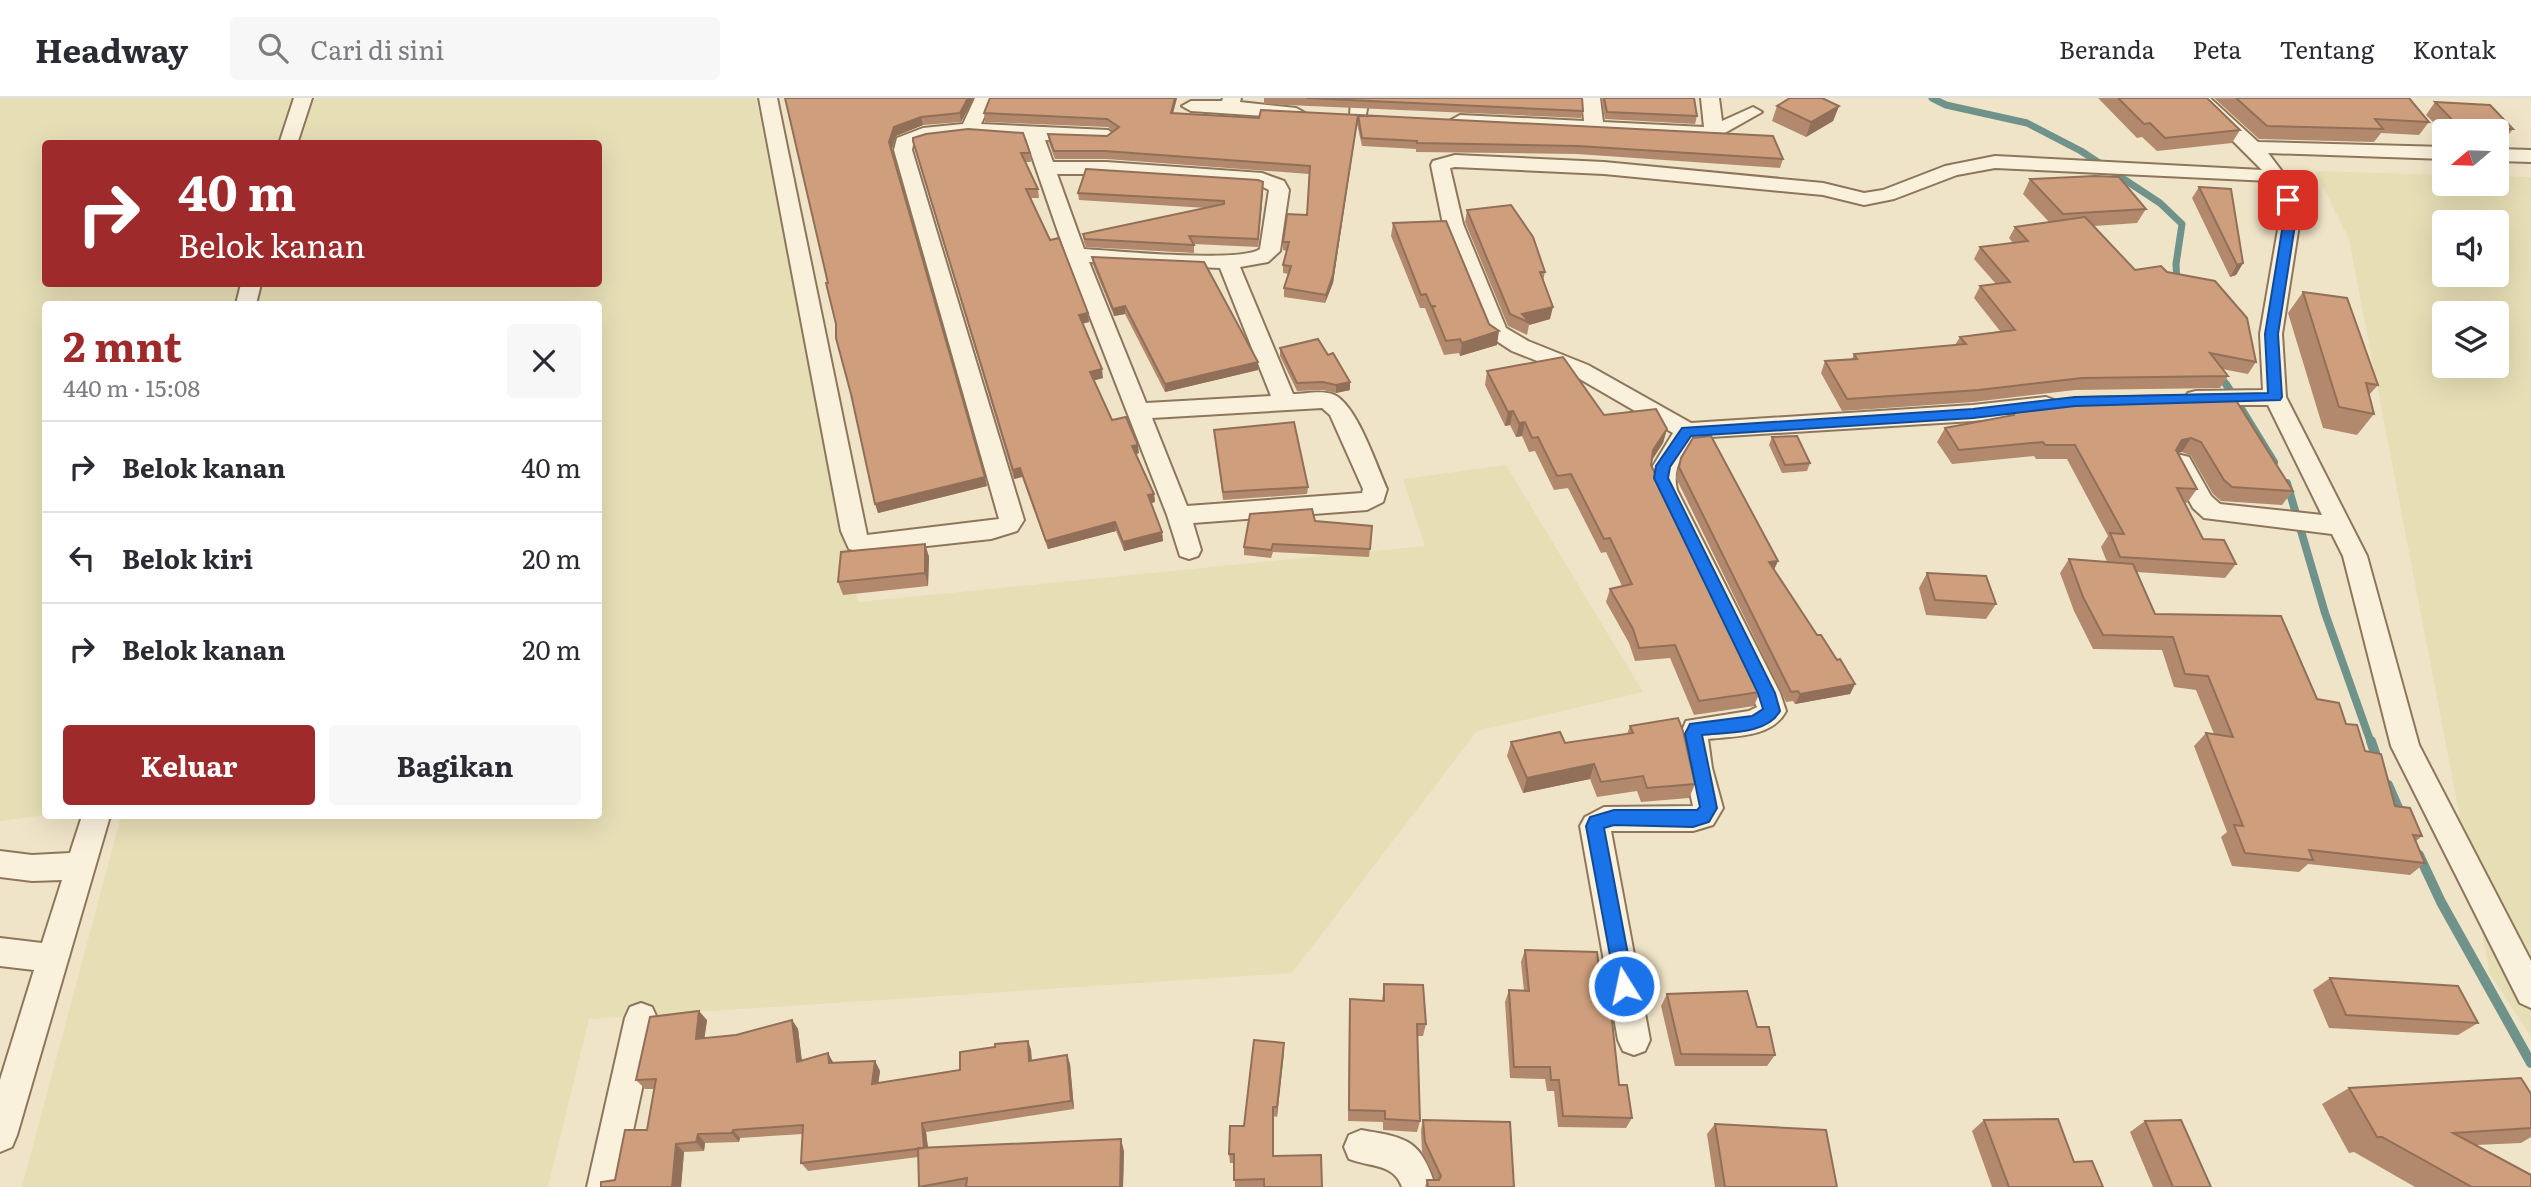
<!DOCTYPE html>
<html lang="id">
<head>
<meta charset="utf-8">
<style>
	:root { --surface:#fff; --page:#f7f7f7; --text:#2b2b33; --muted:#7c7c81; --line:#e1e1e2; --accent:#9e2a2b }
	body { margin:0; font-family:Literata,serif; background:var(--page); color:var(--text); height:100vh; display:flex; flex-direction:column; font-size:26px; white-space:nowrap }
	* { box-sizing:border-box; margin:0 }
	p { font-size:23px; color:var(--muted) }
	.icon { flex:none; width:38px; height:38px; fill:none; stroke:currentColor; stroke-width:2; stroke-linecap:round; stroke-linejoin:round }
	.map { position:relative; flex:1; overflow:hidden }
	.details { position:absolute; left:42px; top:203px; width:560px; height:518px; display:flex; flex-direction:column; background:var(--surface); border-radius:7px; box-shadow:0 7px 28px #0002 }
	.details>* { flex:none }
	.guide { position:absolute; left:42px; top:42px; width:560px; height:147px; border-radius:7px; box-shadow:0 7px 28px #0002; background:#9e2a2b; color:#fff; overflow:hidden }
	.needle { width:46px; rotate:251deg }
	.controls { position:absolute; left:2432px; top:21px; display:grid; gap:14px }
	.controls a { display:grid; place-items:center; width:77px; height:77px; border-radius:7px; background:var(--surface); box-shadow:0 7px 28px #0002; font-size:35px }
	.pin { position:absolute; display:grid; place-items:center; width:60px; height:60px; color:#fff; margin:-30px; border-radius:14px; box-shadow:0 4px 10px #0006 }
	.me { position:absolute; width:77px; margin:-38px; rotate:350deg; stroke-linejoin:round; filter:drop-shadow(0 0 5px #0008) }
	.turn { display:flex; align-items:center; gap:24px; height:147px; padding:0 21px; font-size:32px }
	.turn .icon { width:91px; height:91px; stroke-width:2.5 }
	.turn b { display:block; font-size:49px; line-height:60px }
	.round { display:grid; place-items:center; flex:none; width:74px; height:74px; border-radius:7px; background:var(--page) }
	.head { display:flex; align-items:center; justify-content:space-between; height:119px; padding:0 21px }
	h1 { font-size:42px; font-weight:700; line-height:52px; color:var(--accent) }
	.button { display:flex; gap:14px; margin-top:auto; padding:14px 21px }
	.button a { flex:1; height:80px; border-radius:7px; background:var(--accent); color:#fff; font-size:28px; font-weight:700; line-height:80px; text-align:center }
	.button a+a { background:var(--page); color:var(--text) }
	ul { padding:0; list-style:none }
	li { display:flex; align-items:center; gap:21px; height:91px; padding:0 21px; border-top:2px solid var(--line) }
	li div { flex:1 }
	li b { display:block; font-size:26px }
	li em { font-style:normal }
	header { display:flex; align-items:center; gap:42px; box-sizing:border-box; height:98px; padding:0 35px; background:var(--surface); border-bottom:2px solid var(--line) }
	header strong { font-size:33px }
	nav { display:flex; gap:38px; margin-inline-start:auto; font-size:24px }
	.search { width:490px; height:63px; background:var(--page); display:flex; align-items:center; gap:18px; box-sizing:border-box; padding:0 24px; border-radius:7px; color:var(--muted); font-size:26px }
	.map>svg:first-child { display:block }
</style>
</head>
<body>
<header>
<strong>Headway</strong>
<div class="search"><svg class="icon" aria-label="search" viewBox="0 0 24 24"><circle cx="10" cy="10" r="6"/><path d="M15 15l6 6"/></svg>Cari di sini</div>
<nav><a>Beranda</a><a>Peta</a><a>Tentang</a><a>Kontak</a></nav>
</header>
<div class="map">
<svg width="2531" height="1089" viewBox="0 0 2531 1089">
	<rect width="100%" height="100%" fill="#f0e4c8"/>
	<path fill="#e6deb5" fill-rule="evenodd" d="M0 0H756L858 504 1425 448 1403 381 1506 367 1643 594 1477 633 1292 875 589 921 548 1089H22L121 718H598V206H46L45 717 0 723ZM46 46H598V186H46Z
		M2315 73 2445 77V86H2497V78L2531 79V939L2490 876 2349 141ZM2445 124H2497V177H2445ZM2445 215H2497V268H2445Z"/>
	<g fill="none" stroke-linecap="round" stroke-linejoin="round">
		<path stroke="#6f938a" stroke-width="7" d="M1932 0 1946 7 2027 25 2081 53 2160 105 2182 126 2176 166 2177 185
			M2219 275 2227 288"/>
		<path stroke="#6f938a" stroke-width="8" d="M2226 286 2274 364
			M2287 385 2325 515 2371 645"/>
		<path stroke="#6f938a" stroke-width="10" d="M2371 643 2378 664
			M2388 687 2402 719
			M2419 757 2441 804 2531 965"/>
		<defs>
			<path id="street" d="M294 0H312L297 46H279Z
				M759 0H777L867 437 999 421 894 52 897 40 923 30 963 26 975 0H993L981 26 1108 32 1117 38 1108 44 1045 42 1053 64H1106L1262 75 1284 83 1289 92 1280 153 1268 164 1240 169 1293 296C1304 296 1321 292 1332 296 1356 304 1376 367 1387 391L1383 404 1367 412 1193 425 1201 452 1198 458 1189 461 1180 458 1167 417 1066 157 1026 41C989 38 949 32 913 47L912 52 1024 422 1017 433 991 441 863 455 849 451 841 433ZM1057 76H1106L1259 87 1269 92 1260 151C1241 165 1115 153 1084 151ZM1089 164 1220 170 1271 298 1146 305ZM1322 310 1330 317 1363 391 1362 395 1187 408 1152 320Z
				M1223 0H1241L1240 4 1296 10 1305 15 1296 20 1191 13 1182 8 1191 3H1222Z
				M1351 0H1369L1365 22H1353L1350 18Z
				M1582 0H1600L1603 24 1704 29 1701 0H1719L1722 23 1753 9 1762 14 1714 41 1460 27 1451 22 1460 17 1584 23Z
				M2190 0H2210L2258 44 2445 49V61L2268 55 2287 80 2301 114 2282 236 2286 299 2367 458 2419 647 2531 863V910L2520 905 2391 648 2343 458 2332 436 2204 420 2193 410 2169 365 2173 359 2181 357 2189 359 2211 398 2220 406 2322 417 2268 307H2196L2188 305 2185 300 2188 295 2196 293 2263 292 2260 236 2281 114 2270 83 1995 70 1957 77 1894 101 1864 107 1823 97 1604 76 1455 69 1450 70 1463 126 1506 230 1528 243 1588 267 1691 325 1973 307 2046 299 2054 302 2057 307 2054 312 2046 315 1973 323 1694 340C1682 357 1672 370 1677 392L1780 595 1786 613C1772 640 1734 638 1708 641L1712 670 1723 710 1713 727 1693 733H1611L1650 942 1645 953 1634 957 1623 953 1618 942 1580 728 1585 719 1604 709 1693 708 1680 648V638L1686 623 1749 613 1757 609 1653 392V368L1673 335 1573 277 1512 253 1489 238 1443 126 1431 67 1433 63 1455 57 1604 64 1823 85 1864 95 1883 92 1945 68 1995 58 2262 72Z
				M2497 51 2531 52V64L2497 63Z
				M241 186H261L256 206H236Z
				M82 718H110L17 1037 12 1049 0 1054V982L34 872 0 868V840L42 845 62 782 32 783 0 779V753L32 757 70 755Z
				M641 905 652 909 657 920 621 1089H587L625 920 630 909Z
				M1361 1032C1408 1040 1420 1041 1436 1089H1402C1394 1065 1369 1069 1349 1061L1344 1049 1349 1037Z"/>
		</defs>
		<use href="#street" stroke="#8d765c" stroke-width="4"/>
		<use href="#street" fill="#faf1dc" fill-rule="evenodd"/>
	</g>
	<path fill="#b2896c" d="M785 0H974L961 24 923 27 896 38 892 52 987 388 878 415 836 226 828 185Z
		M990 0H1177L1173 15 1259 20 1261 12 1773 38 1783 61 1780 70 1577 56 1416 54V51L1362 48 1357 26 1333 185 1325 205 1284 199V190L1289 176 1283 175V167L1287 153 1283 152V144L1307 117 1309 76 1106 61H1055L1049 45 1048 36 1107 38 1113 33 1108 29 985 24 984 15Z
		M1264 0H1582L1583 13 1581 20 1264 6Z
		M1601 0H1694L1697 18 1695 26 1605 21Z
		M2098 0H2207L2240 32 2232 45 2157 53 2142 39 2137 40Z
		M2214 0H2409L2429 24 2419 37 2381 35 2374 44 2259 41Z
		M2435 4 2513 31 2503 44H2497V33H2445V36L2426 17Z
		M1777 8H1839L1833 23 1806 39 1772 23Z
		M913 43 1030 55 1031 64H1025L1038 91 1039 100H1031L1050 142 1088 215 1089 224 1082 226 1103 280 1094 282 1112 322 1139 355 1136 356 1154 396 1155 404 1151 405 1162 434 1163 443 1124 453 1116 433 1048 451 1022 379 1014 381Z
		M2030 81 2146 111 2137 125 2094 128 2135 172 2256 264 2248 276 2222 271 2228 278 2220 290 2075 292 1973 304 1842 313 1821 275 1825 263 1852 261 1854 256 1955 247 1960 239 2000 233 1974 200 1980 188 1996 186 1974 161 1980 149 2013 145 2009 140 2015 129 2049 124 2023 96Z
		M2199 89 2243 165 2236 177 2230 179 2192 100Z
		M1263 92 1258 149 1194 146V155L1086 149 1084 144 1083 136 1206 110 1079 102 1078 95Z
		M1467 112 1545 174 1543 183 1550 221 1529 227 1527 237 1508 228 1465 124Z
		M1393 125 1497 247 1460 258 1459 255 1444 257 1425 210H1420L1391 138Z
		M1092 159 1258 264V272L1165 294 1125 216 1114 218 1093 167Z
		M2303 194 2378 287 2369 297 2374 316 2357 337 2323 330 2288 215Z
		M1280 250 1350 292 1336 295 1323 292 1297 293 1280 258Z
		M1487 273 1604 317 1667 331 1663 345 1651 363V367L1760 594 1754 608 1694 617 1670 560 1635 563 1629 545 1606 504 1610 491 1622 488 1606 454 1601 455 1568 390 1554 392 1535 353 1529 354 1522 338 1516 339 1510 327 1505 328 1485 287Z
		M2232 296 2293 393 2282 407 2221 403 2213 396 2191 358 2182 354 2178 355 2197 391 2187 405 2184 404 2203 441 2236 466 2225 480 2137 474 2155 516 2317 601 2346 626 2365 653 2395 708 2422 738 2416 743 2425 765 2410 777 2308 766 2299 774 2232 768 2221 739 2227 734 2194 648 2206 635 2214 636 2196 592 2174 589 2162 552 2093 551 2074 513 2060 475 2069 461 2107 464 2101 449 2108 438 2067 361H2036L2034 358 1952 366 1937 344 1945 330 2007 318 2013 308Z
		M1214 332 1308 389 1307 396 1223 402Z
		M1772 339 1810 365 1807 373 1782 375 1769 347Z
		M1681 360 1778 463 1774 472 1817 537 1855 586 1850 596 1795 606 1793 603 1786 604 1676 380Z
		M1315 423 1372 428 1369 459 1273 454 1271 460 1244 457V449Z
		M925 446 929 459 928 488 843 497 838 484Z
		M1927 475 1996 506 1986 521 1926 517 1919 490Z
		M1630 628 1695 686 1689 700 1641 704 1637 693 1597 699 1590 681 1523 695 1507 658 1511 644 1565 645 1627 636Z
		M1525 852 1602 895 1619 987 1632 1020 1626 1030 1558 1029 1554 993H1547L1545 981 1510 980 1505 904 1509 892 1524 893 1521 864Z
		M2330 880 2478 925 2458 937 2329 930 2313 892Z
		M1384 886 1426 926 1423 938H1417L1420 1023 1417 1034 1383 1032V1024L1348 1023 1349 914 1350 901 1382 903Z
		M1667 896 1757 929 1775 957 1767 968H1675L1661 908Z
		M707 922 704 941 736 937 792 922 798 931 802 963 833 965 875 963 880 973 878 985 960 972 1028 943 1031 952 1032 963 1067 957 1070 966 1074 1011 926 1034 928 1050 1124 1053 1123 1089H919L918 1059 808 1073 801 1065 803 1036 740 1040 739 1044 705 1045 704 1053 684 1054 681 1089H601L615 1082 647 1032 654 991H645L636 982Z
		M1284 945 1277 1019 1273 1018V1058L1322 1089H1235L1234 1065H1230L1229 1056Z
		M2349 990 2531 996V1039L2521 1045 2476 1047 2531 1089H2415L2354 1054 2349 1055 2322 1006Z
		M1423 1022 1514 1089H1425L1427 1082H1436L1422 1054 1421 1032Z
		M1984 1022 2074 1064 2103 1089H1992L1972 1033Z
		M2145 1023 2211 1089H2153L2130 1034Z
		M1715 1026 1837 1089H1715L1707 1036Z"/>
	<path fill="#916f58" d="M968 0H974L961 24 960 15Z
		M1175 0H1177L1171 23V15Z
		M1839 8 1833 23 1806 39 1811 24Z
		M1358 17 1333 185 1325 205 1326 197Z
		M921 19 923 27 896 38 891 53 889 44 894 29Z
		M1263 84V92L1258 149V141Z
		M2243 165 2236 177 2230 179 2237 167Z
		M1125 208V216L1114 218 1113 211Z
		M1553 209 1550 221 1529 227 1530 225 1522 216Z
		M1088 215 1089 224 1080 226 1079 217Z
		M1499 233 1497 247 1460 258 1462 245Z
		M1258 264V272L1165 294V286Z
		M1102 271 1103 280 1092 283 1090 274Z
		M1350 284V292L1336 295V287Z
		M1513 313 1510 327 1505 328 1508 314Z
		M1525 324 1522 338 1516 339 1519 325Z
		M1667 331 1663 345 1649 367 1653 352Z
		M2191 340 2182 354 2172 356 2182 342Z
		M1138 347 1139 355 1133 357 1132 348Z
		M1020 370 1022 379 1014 381 1013 372Z
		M985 379 987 388 878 415 875 406Z
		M1154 396 1155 404 1149 406 1148 397Z
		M1115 424 1116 433 1048 451 1046 443Z
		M1162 434 1163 443 1124 453 1123 444Z
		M925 446 929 459 928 488 925 475Z
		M1778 463 1773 473 1769 464Z
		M1855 586 1850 596 1795 606 1800 596Z
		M1594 666 1590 681 1523 695 1527 680Z
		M699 913 707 922 703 951 696 941Z
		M792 922 798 931 803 973 797 964Z
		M1028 943 1031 952 1032 972 1029 963Z
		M1284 945V955L1277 1019V1009Z
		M828 955 833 964 835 974 829 965Z
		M1067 957 1070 966 1074 1011 1071 1003Z
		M875 963 880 973 877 995 872 986Z
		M922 1025 926 1034 929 1058 924 1050Z
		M733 1032 740 1040 739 1044 732 1035Z
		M698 1036 705 1045 704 1053 696 1044Z
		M1121 1041 1124 1053 1123 1089H1120Z
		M676 1046 684 1054 681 1089H672Z"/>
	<path fill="#cf9f7d" stroke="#916f58" stroke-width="2" d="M785 0H968L960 15 921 19 894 29 889 44 985 379 875 406 851 296 836 240V226L826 185H828Z
		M990 0H1175L1171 15 1259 20 1261 12 1773 38 1783 61 1578 48 1417 45V43L1362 40 1358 17 1333 177 1326 197 1284 190 1291 168 1283 167 1289 144H1283L1287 116 1307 117 1310 68 1105 53H1054L1048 36 1107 38 1119 29 1107 21 984 15Z
		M1306 0H1582L1583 13Z
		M1604 0H1694L1697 18 1607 14Z
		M1790 0H1822L1839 8 1811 24 1777 8Z
		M2118 0H2207L2240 32 2165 40 2150 25 2144 26Z
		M2236 0H2409L2429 24 2375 21 2383 31 2267 28Z
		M2435 4 2490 7 2513 31H2461Z
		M968 31 1023 35 1030 55H1021L1038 91H1026L1050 142 1059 140 1088 215 1079 217 1102 271 1090 274 1112 322 1126 319 1138 347 1132 348 1154 396 1148 397 1162 434 1123 444 1115 424 1046 443 1020 370 1013 372 913 43V40L926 36Z
		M1086 71 1258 82 1263 84 1258 141 1189 138 1194 147 1085 141 1083 136 1224 106V103L1078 95Z
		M2095 78 2119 79 2146 111 2063 116 2030 81Z
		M2199 89 2231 91 2243 165 2237 167Z
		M1511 107 1533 139 1545 174H1540L1553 209 1522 216 1530 225 1510 216 1467 112Z
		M2085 119 2135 172 2161 168 2167 174 2215 183 2247 220 2256 264 2210 255 2228 278 2082 280 1979 292 1847 301 1825 263 1857 261 1854 256 1966 246 1960 239 2015 232 1980 188 2010 184 1980 149 2028 143 2015 129Z
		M1446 123 1489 226 1499 233 1462 245 1460 241 1446 243 1432 209 1436 208H1431L1426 196 1421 197 1393 125Z
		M1092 159 1204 164 1258 264 1165 286 1125 208 1113 211Z
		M2303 194 2347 200 2378 287 2366 285 2374 316 2339 309Z
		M1318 241 1328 257 1333 255 1350 284 1336 287 1323 284 1297 285 1280 250Z
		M1563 259 1604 317 1656 311 1667 331 1653 352 1651 367 1760 594 1699 603 1675 547 1639 550 1633 531 1610 491 1632 486 1610 440 1604 441 1571 376 1557 378 1538 339 1532 340 1525 324 1519 325 1513 313 1508 314 1487 273Z
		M2232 296 2293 393 2232 389 2224 382 2201 344 2191 340 2182 342 2176 352 2197 391 2177 390 2203 441 2224 442 2236 466 2120 459 2110 435 2124 436 2075 347H2045L2043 344 1959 352 1945 330 2014 317 2013 308 2084 299Z
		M1294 324 1308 389 1223 394 1214 332Z
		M1711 338 1778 463 1769 464 1817 537H1821L1837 562 1840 561 1855 586 1800 596 1798 593 1791 594 1679 369 1681 360 1693 340Z
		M1797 338 1810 365 1785 367 1772 339Z
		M1312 411 1315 423 1372 428 1370 451 1273 446 1271 452 1244 449 1250 416Z
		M925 446V475L838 484 841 454Z
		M2069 461 2133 466 2155 516 2281 518 2317 601 2339 605 2346 626 2357 627 2365 653 2381 656 2395 708 2410 710 2422 738 2413 737 2425 765 2309 752 2313 762 2245 755 2234 727 2243 728 2206 635 2233 639 2208 578 2185 576 2173 539 2103 537 2083 499Z
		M1927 475 1986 478 1996 506 1935 502Z
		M1678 620 1683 633 1695 686 1647 690 1643 678 1601 684 1594 666 1527 680 1511 644 1560 634 1565 645 1633 635 1630 628Z
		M1525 852 1597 854 1602 895H1609L1619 987H1627L1632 1020 1563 1018 1559 982H1551L1550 969H1514L1509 892 1529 893Z
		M2330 880 2458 888 2478 925 2346 917Z
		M1384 886 1423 887 1426 926H1417L1420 1023 1385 1021V1013L1349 1012 1350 901 1384 903Z
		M1747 893 1757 929H1769L1775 957 1681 956 1667 896Z
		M699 913 696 941 736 937 792 922 797 964 828 955 829 965 875 963 872 986 960 972V954L995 949V946L1028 943 1029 963 1067 957 1071 1003 922 1025 924 1050 801 1065 803 1027 733 1032 732 1035 698 1036 696 1044 676 1046 672 1089H601V1084L615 1082 625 1032H647L656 981 636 982 650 919Z
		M1254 942 1284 945 1277 1009H1273V1058L1321 1057 1322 1089H1264V1081L1234 1082V1056H1229L1230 1028H1244Z
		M2521 980 2531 996V1030L2453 1035 2531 1077V1089H2472L2382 1039H2377L2349 990Z
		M2058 1021 2074 1064 2092 1063 2103 1089H2009L1984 1022Z
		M1423 1022 1510 1024 1514 1089H1428L1427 1082H1439L1441 1078 1425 1044Z
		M2181 1022 2211 1089H2173L2145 1023Z
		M1715 1026 1826 1032 1837 1089H1725Z
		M1121 1041 1120 1089H966L967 1080 919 1089 918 1050Z"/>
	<path fill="#1a73e8" stroke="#114b97" stroke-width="2" d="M2288 98 2294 102 2297 114 2278 236 2282 299 2280 302 2075 308 1973 320 1691 338 1670 369 1668 380 1775 595 1780 613C1767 637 1725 634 1702 637L1717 710 1709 724 1693 729 1614 727 1604 730 1634 888 1631 895 1624 897 1617 895 1586 728 1590 719 1614 712H1697L1700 709 1685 636 1690 626 1752 618 1763 611 1758 595 1654 380 1656 368 1682 330 1973 311 2075 299 2268 295 2265 236 2285 114 2283 102Z"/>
</svg>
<div class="controls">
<a><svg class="needle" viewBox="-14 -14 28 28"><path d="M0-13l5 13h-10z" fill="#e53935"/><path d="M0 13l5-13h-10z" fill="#7c7c81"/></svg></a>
<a><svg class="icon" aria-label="sound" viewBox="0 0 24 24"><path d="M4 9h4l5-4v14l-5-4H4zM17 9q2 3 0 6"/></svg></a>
<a><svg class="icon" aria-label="layers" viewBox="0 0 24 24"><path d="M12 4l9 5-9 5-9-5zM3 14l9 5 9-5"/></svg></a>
</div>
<div class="pin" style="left:2288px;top:102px;background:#d93025"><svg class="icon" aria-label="arrive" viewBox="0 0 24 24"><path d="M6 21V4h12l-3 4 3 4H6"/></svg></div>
<svg class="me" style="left:1624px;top:888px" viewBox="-20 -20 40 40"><circle r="17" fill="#1a73e8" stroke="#fff" stroke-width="3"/><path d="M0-11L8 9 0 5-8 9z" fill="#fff"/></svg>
<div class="guide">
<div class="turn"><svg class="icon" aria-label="right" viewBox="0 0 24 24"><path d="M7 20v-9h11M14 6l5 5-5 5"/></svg><div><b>40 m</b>Belok kanan</div></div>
</div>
<section class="details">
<div class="head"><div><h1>2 mnt</h1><p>440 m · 15:08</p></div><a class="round"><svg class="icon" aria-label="close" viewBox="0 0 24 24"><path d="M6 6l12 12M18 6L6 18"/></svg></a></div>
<ul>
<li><svg class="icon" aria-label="right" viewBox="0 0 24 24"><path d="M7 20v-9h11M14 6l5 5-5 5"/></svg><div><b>Belok kanan</b></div><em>40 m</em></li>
<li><svg class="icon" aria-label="left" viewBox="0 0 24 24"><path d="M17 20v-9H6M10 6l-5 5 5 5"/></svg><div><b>Belok kiri</b></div><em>20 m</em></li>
<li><svg class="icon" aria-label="right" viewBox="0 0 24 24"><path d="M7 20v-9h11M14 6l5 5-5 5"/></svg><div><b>Belok kanan</b></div><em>20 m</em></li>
</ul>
<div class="button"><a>Keluar</a><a>Bagikan</a></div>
</section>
</div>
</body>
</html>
